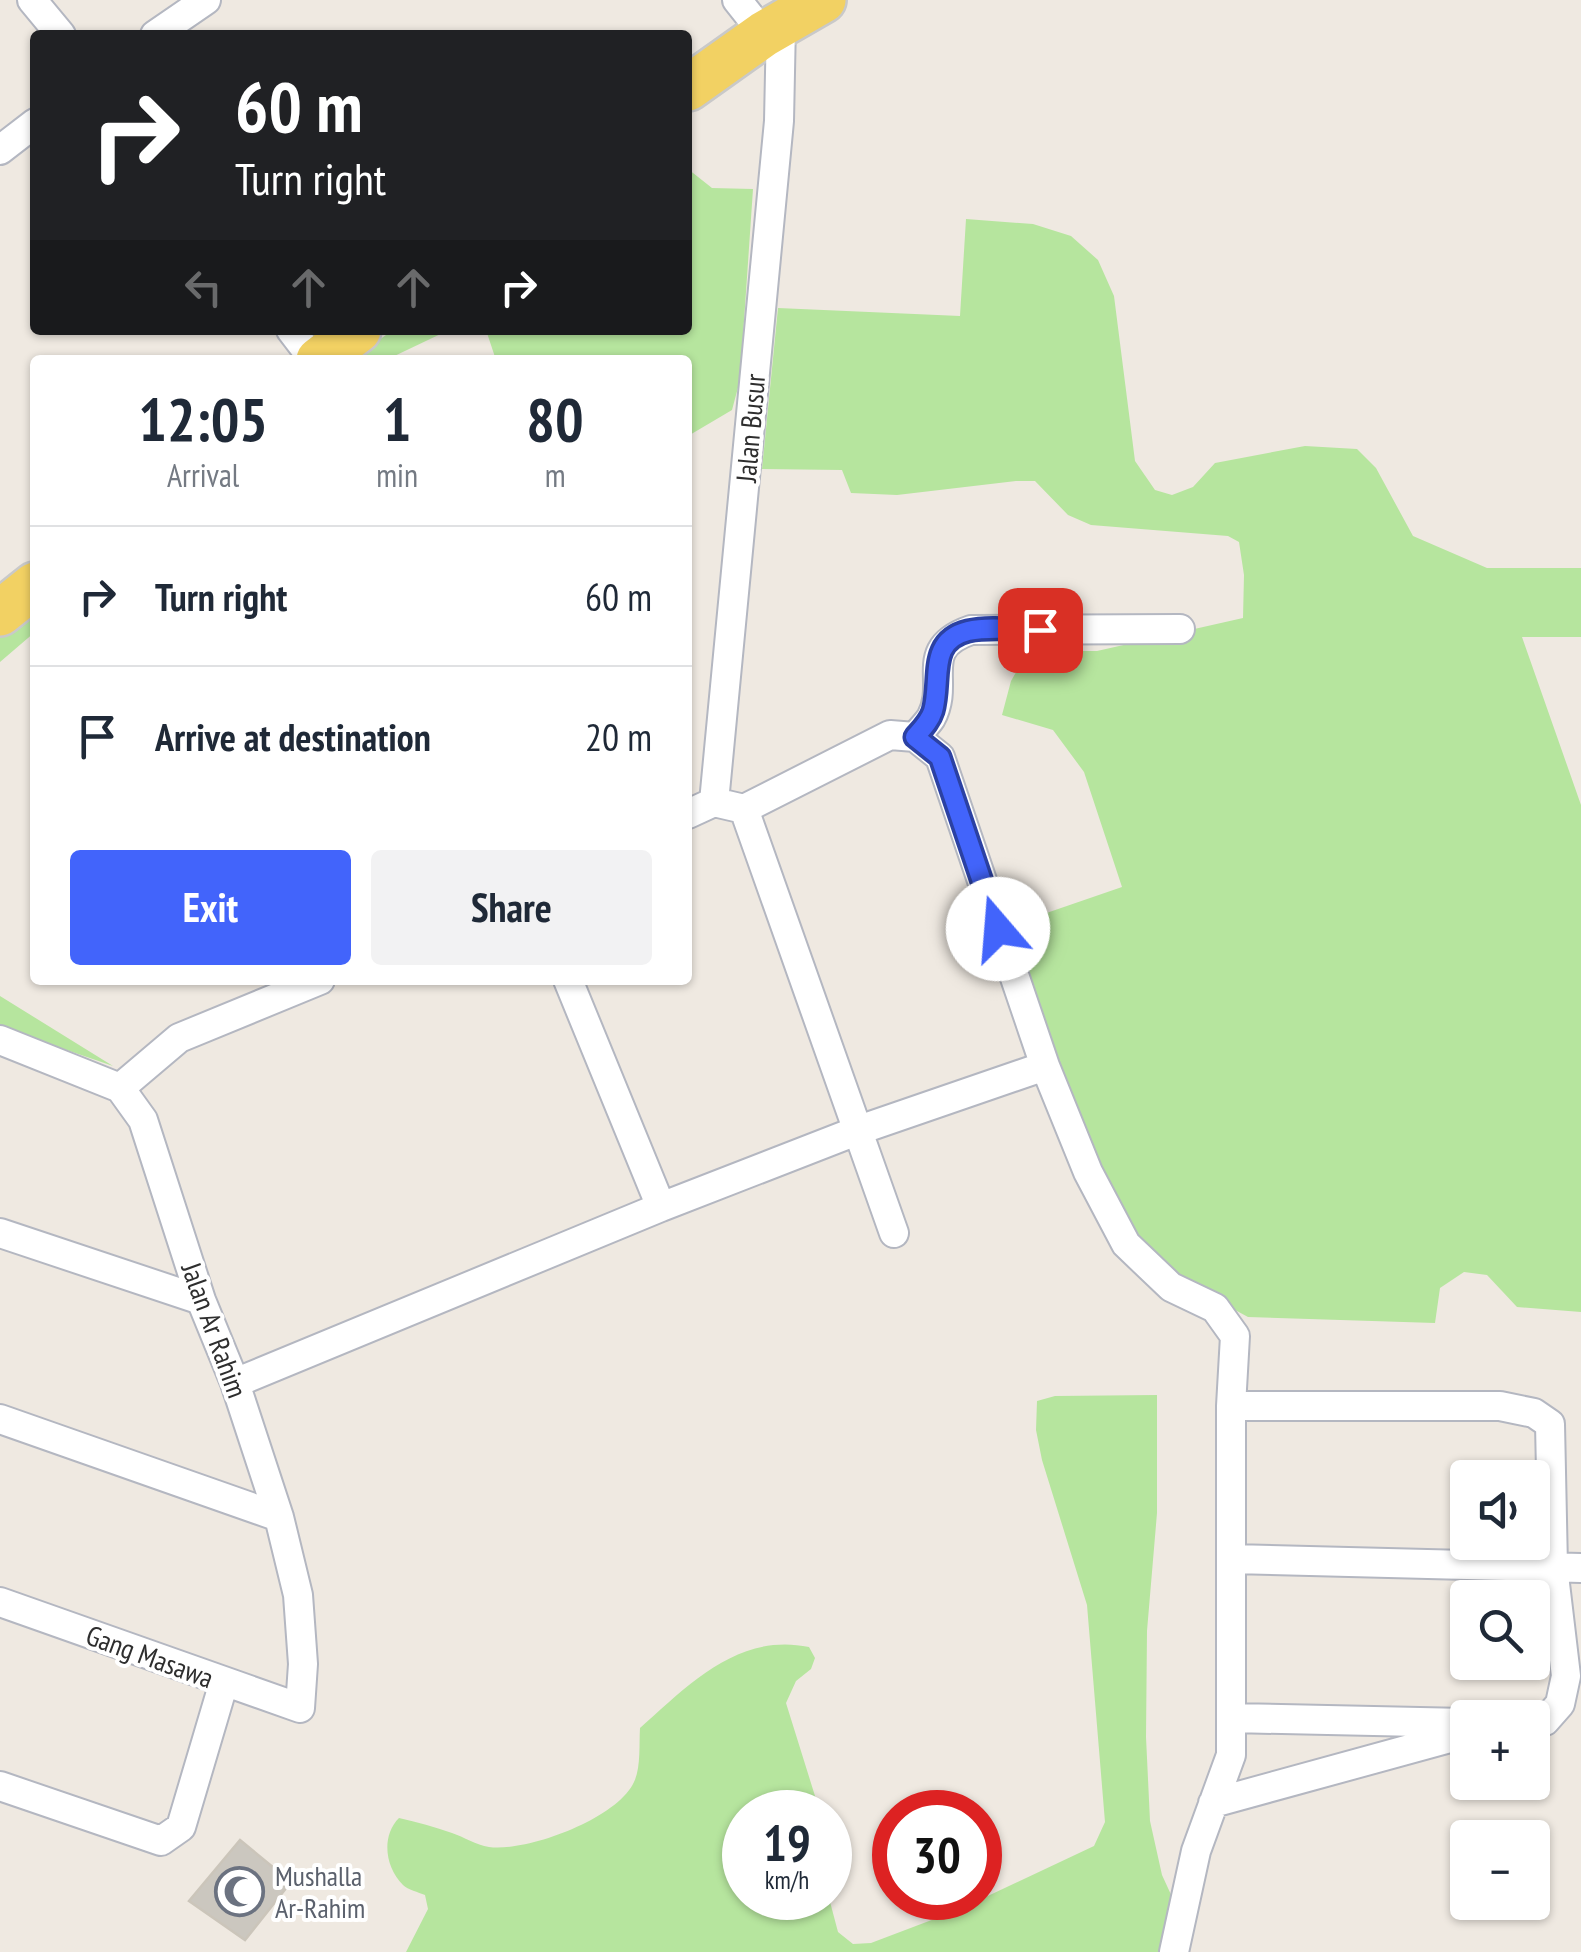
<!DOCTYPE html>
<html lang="en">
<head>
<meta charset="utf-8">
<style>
	:root { --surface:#fff; --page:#f2f2f3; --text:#1f2937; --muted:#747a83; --line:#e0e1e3; --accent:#4264fb }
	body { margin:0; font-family:"PT Sans Narrow",sans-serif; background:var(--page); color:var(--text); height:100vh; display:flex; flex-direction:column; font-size:38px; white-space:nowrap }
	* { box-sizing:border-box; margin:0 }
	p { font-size:32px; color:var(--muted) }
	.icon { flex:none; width:55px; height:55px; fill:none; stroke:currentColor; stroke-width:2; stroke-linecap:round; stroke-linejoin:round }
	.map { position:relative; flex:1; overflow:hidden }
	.drawer { position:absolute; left:30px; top:355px; width:662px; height:630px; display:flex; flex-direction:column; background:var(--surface); border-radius:10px; box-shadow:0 2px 8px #0004 }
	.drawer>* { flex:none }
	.banner { position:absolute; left:30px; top:30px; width:662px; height:305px; border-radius:10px; box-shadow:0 2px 8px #0004; background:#202124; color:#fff; overflow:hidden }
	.tools { position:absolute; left:1450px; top:1460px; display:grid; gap:20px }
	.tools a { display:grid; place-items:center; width:100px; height:100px; border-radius:10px; background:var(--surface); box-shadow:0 2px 8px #0004; font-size:50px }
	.speed { position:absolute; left:722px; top:1790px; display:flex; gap:20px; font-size:50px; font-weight:700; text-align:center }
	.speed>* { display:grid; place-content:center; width:130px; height:130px; border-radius:50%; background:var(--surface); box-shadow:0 2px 8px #0004; line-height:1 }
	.speed small { font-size:25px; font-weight:400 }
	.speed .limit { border:15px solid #d22; background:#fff; color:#111 }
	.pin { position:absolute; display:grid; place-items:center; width:85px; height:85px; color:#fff; margin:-42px; border-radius:20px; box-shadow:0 5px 15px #0006 }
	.me { position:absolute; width:110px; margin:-55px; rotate:342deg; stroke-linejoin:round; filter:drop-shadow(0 0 8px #0008) }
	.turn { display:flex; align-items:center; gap:35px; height:210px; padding:0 40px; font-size:45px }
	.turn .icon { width:130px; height:130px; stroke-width:2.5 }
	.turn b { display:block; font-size:70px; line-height:85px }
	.lanes { display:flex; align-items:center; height:95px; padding:0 40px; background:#0003; justify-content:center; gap:50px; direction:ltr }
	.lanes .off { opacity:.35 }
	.eta { display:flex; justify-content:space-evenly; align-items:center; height:170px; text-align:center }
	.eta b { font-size:60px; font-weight:800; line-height:70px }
	.primary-button { display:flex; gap:20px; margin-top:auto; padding:20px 40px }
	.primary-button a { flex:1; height:115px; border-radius:10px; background:var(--accent); color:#fff; font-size:40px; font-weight:800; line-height:115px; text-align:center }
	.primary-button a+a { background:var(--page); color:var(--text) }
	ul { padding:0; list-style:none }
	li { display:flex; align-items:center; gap:30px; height:140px; padding:0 40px; border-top:2px solid var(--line) }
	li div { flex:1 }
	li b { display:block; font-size:38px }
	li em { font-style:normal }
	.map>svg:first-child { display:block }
</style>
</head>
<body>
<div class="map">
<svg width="1581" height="1952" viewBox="0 0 1581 1952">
	<rect width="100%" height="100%" fill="#efe9e1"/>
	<path fill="#b6e59e" d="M688 169 712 188 753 189 740 380 732 410 688 436V360H496L486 330H688Z
		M966 219 1033 224 1071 236 1098 260 1114 296 1135 461 1155 490 1172 495 1193 487 1215 463 1305 446 1357 449 1376 468 1413 536 1487 568H1581V637H1522L1581 805V1312L1517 1307 1487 1275 1464 1272 1440 1288 1435 1323 1248 1317 1176 1278 1138 1243 1109 1186 1075 1105 1012 925 1122 887 1084 772 1053 730 1002 715 1011 681 1028 651H1097L1243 618 1244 575 1239 542 1228 536 1091 525 1068 515 1035 481H1016L897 495 851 493 842 470 762 469 778 308 960 316Z
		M393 330H449L386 360H351Z
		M35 602V632L0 662V630Z
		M0 996 113 1066 0 1027Z
		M1157 1395V1513L1147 1631 1146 1737 1150 1821 1162 1875 1173 1899 1167 1952H406L428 1909 425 1895C418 1892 408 1890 403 1885 385 1867 381 1836 399 1818 417 1822 435 1827 452 1833 464 1837 476 1845 489 1847 527 1852 617 1819 634 1782 641 1768 639 1744 640 1728 688 1685 739 1632 809 1647L815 1658 811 1669 796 1681 786 1703 820 1812H745V1898H829L838 1932 853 1944 871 1943 958 1910 1094 1846 1105 1822 1087 1605 1042 1460 1036 1430 1037 1401 1055 1396Z"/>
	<path fill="#cbc7bf" stroke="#cbc5ba" stroke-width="2.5" d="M240 1840 291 1882 245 1940 189 1901Z"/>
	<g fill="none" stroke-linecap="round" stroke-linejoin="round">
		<defs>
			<path id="street" d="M32 0 61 35
				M737 0 764 34
				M155 35 206 0
				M0 150 35 123
				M291 330 314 360
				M915 737C920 731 927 724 931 718 951 681 916 649 971 630L1180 629
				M714 802 744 809 890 735 915 737 940 757 1045 1066 1088 1172 1126 1244 1171 1287 1215 1308 1235 1336 1231 1406V1755L1196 1851 1174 1952
				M714 802 779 121 781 24
				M744 809 894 1233
				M688 814 714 802
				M568 980 661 1207 859 1130 1045 1066
				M0 1040 120 1088 143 1120 201 1300 235 1383 279 1517 298 1595 303 1664 300 1708 0 1602
				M120 1088 179 1038 320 980
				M0 1233 201 1300
				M235 1383 661 1207
				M1231 1406H1500L1534 1413 1550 1424 1553 1567 1566 1676 1560 1704 1545 1721 1532 1722
				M0 1419 279 1517
				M1232 1559 1581 1568
				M1231 1718 1466 1723
				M0 1786 161 1841 181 1827 224 1682
				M1213 1803 1468 1733"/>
			<path id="primary" d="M688 88 764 34 823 0
				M319 360 358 330
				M0 613 35 585"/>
		</defs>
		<use href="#street" stroke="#b4b7c1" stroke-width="32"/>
		<use href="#primary" stroke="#c9c9c9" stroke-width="50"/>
		<use href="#street" stroke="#fff" stroke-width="28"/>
		<use href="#primary" stroke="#f2d163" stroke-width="45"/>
	</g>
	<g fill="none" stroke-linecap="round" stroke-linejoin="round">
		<defs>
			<path id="route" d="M998 929 940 757 915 737C922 729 930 721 933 711 942 680 927 641 968 631 990 626 1018 630 1040 630"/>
		</defs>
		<use href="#route" stroke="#2b41a3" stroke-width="25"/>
		<use href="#route" stroke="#4264fb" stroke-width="18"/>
	</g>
	<defs>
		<symbol id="mosque-ring" viewBox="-11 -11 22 22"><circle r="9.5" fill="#fff" stroke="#6b7280" stroke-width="1.5"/><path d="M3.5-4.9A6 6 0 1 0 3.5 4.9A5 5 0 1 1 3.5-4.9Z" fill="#6b7280"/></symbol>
	</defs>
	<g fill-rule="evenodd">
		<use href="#mosque-ring" x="212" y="1864" width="55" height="55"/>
	</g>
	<g text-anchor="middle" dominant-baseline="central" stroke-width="8" stroke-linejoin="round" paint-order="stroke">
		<g font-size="28" fill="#2e2e2e" stroke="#fff">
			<text transform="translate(750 428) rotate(-85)">Jalan Busur</text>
			<text transform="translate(215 1330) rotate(70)">Jalan Ar Rahim</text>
			<text transform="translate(150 1656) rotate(20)">Gang Masawa</text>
		</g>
		<g font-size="28" fill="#5b616d" stroke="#fff" text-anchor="start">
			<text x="275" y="1875">Mushalla<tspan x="275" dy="32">Ar-Rahim</tspan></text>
		</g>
	</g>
</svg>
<div class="tools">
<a><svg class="icon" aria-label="sound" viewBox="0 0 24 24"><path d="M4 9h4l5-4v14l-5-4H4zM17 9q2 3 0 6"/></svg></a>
<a><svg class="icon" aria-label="search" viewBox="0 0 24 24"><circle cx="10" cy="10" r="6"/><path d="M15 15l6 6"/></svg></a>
<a>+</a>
<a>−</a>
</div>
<div class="speed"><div>19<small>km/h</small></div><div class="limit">30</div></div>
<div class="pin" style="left:1040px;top:630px;background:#d93025"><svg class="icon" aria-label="arrive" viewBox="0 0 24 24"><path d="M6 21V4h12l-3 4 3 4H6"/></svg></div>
<svg class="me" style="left:998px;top:929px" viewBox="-20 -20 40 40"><circle r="19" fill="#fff"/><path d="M0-13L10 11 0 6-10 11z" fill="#4264fb"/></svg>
<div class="banner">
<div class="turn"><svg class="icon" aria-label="right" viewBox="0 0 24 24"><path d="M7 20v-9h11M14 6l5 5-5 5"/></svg><div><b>60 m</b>Turn right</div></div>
<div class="lanes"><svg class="icon off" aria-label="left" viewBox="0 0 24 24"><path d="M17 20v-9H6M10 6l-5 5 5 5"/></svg><svg class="icon off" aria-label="ahead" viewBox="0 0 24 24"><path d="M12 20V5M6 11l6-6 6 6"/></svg><svg class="icon off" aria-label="ahead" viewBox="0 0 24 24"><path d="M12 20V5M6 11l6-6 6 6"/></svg><svg class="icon" aria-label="right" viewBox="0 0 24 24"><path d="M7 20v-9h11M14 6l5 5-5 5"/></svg></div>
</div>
<section class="drawer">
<div class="eta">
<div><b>12:05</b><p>Arrival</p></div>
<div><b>1</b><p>min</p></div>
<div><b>80</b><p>m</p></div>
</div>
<ul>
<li><svg class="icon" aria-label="right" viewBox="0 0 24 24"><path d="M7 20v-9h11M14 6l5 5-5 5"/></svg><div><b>Turn right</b></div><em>60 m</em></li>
<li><svg class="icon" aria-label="arrive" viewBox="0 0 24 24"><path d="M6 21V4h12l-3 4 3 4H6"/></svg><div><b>Arrive at destination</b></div><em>20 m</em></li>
</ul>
<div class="primary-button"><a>Exit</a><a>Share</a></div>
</section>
</div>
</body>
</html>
